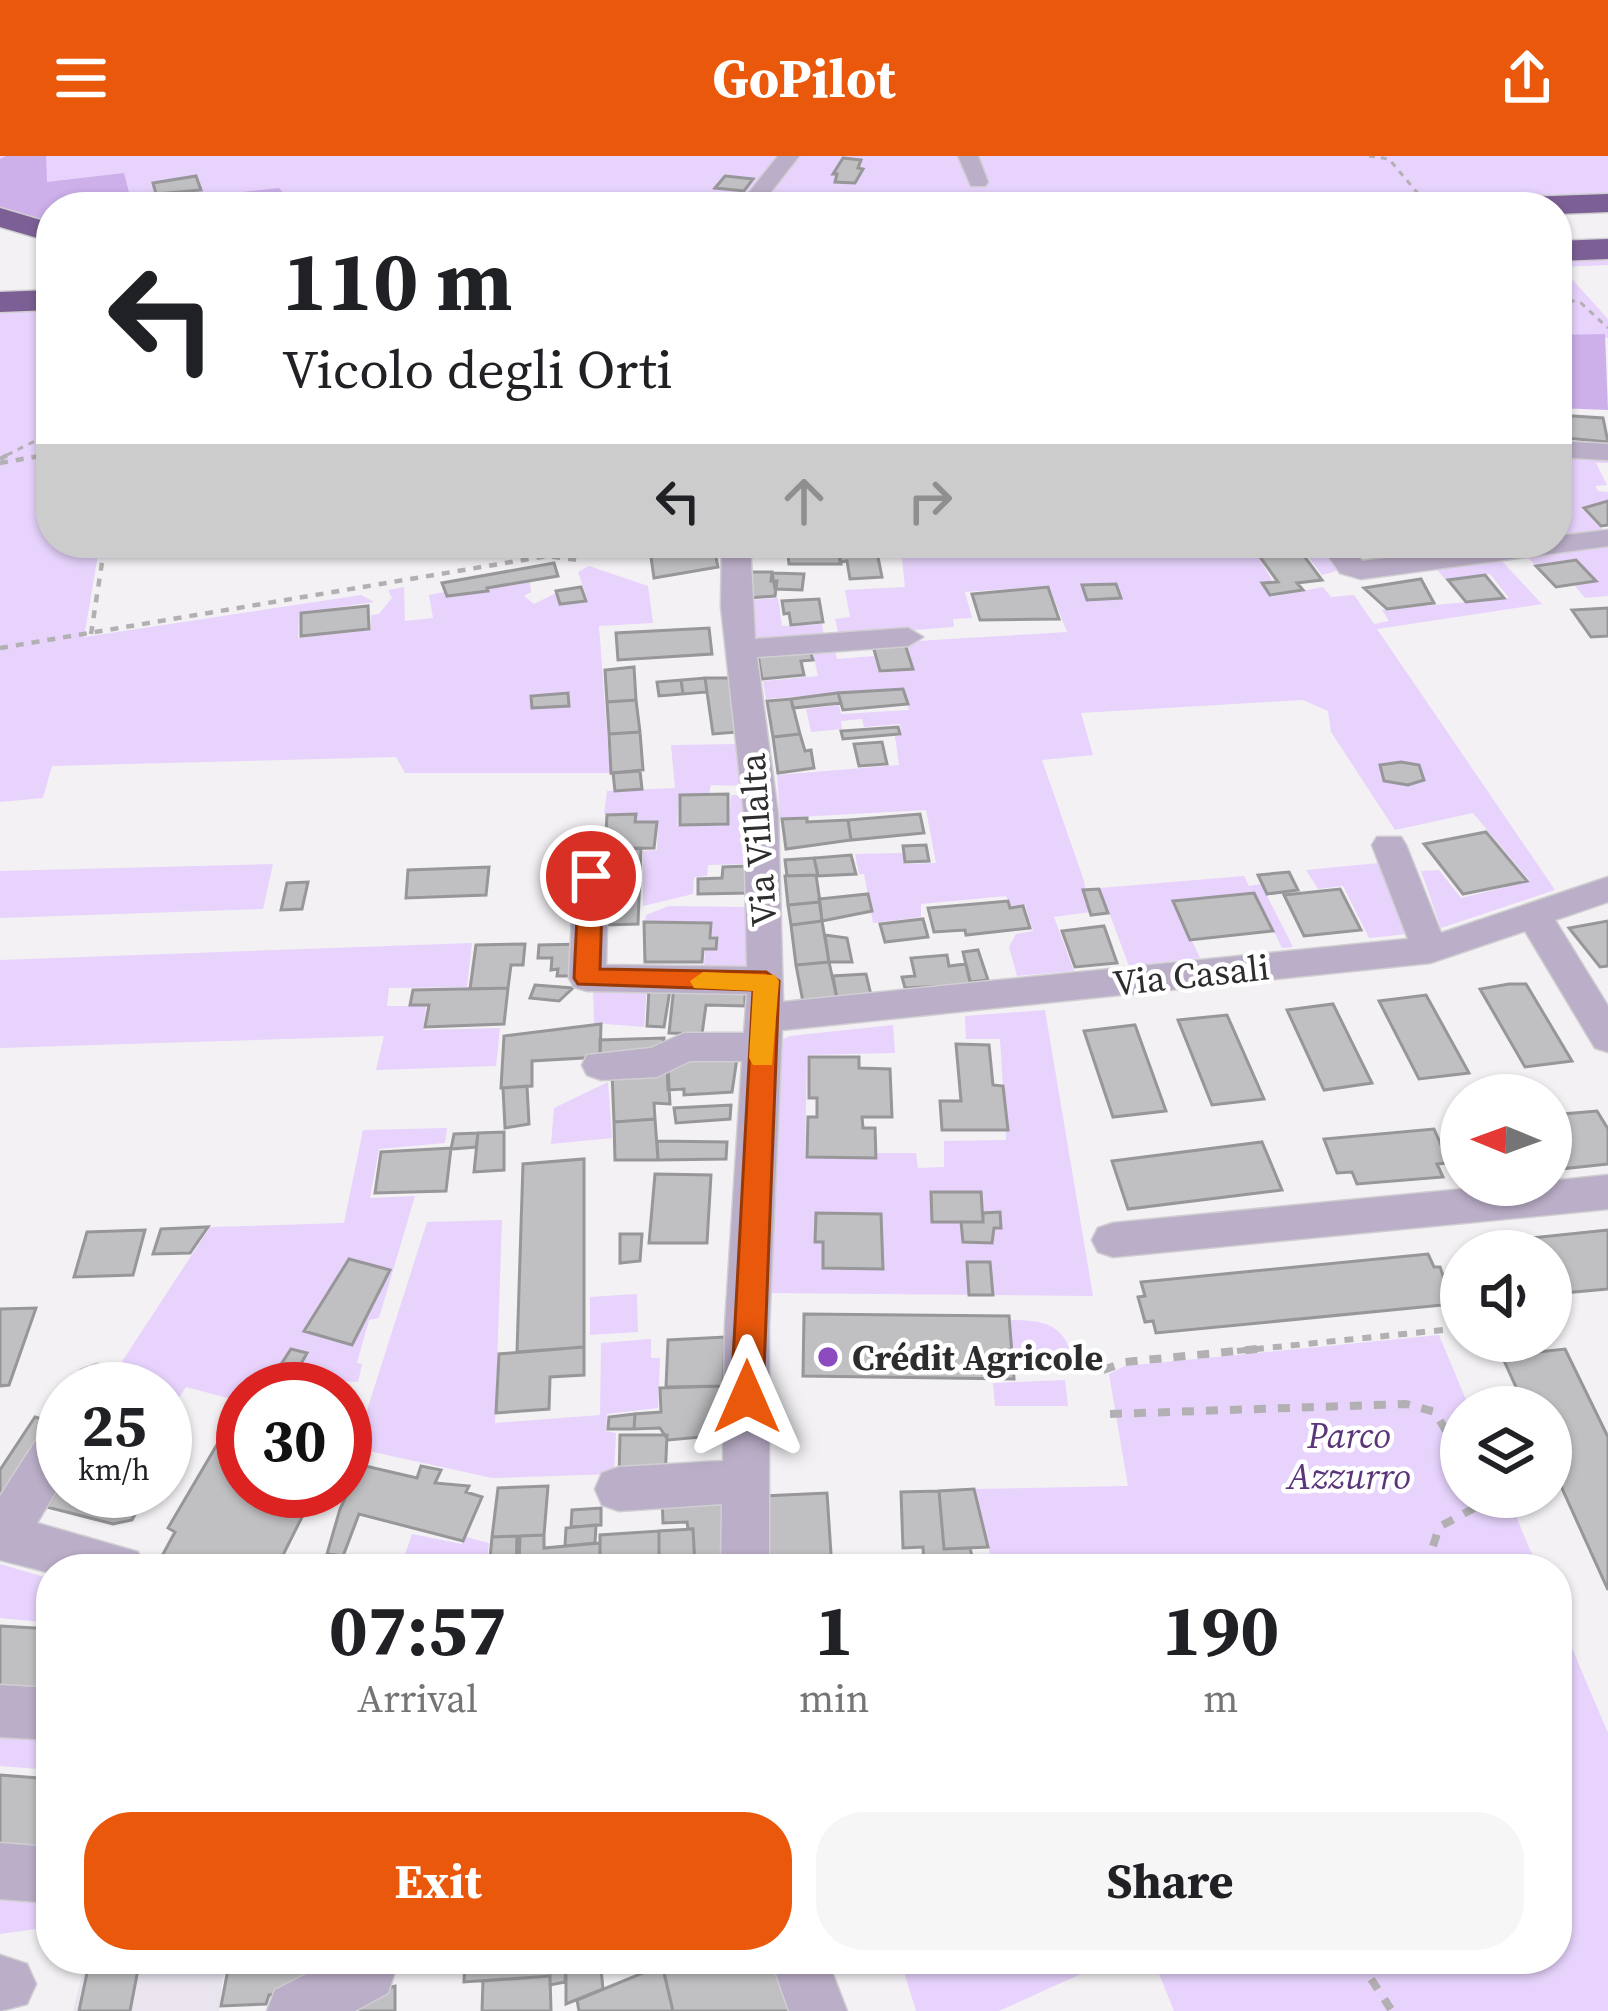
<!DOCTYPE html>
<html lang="en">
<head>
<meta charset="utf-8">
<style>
	:root { --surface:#fff; --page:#f6f6f6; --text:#202124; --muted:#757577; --accent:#ea580c }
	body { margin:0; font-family:"Source Serif 4",serif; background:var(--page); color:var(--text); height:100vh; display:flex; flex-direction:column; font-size:45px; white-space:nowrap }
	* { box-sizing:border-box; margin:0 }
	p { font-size:39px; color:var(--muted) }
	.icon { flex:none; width:66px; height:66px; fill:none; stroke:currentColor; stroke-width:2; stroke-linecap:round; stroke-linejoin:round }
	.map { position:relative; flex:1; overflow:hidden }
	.details { position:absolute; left:36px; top:1398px; width:1536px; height:420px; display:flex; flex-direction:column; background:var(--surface); border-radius:48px; box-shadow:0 3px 9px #0004 }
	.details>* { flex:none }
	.hud { position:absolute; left:36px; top:36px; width:1536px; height:366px; border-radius:48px; box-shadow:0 3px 9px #0004; background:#fff; color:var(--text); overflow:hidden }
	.needle { width:78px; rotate:271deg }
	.tools { position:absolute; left:1440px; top:918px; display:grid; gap:24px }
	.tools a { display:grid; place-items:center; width:132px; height:132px; border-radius:50%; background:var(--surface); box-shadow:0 3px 9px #0004; font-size:60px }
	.speed { position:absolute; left:36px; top:1206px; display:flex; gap:24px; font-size:60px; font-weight:700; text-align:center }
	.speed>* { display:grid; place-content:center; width:156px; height:156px; border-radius:50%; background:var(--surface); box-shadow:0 3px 9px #0004; line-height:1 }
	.speed small { font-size:30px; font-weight:400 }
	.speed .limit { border:18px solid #d22; background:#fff; color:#111 }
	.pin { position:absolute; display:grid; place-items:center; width:102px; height:102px; color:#fff; margin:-51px; border:6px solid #fff; border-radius:50%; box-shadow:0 3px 12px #0007 }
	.me { position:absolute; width:132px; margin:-66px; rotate:0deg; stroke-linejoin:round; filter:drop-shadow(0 0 9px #0008) }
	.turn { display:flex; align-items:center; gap:42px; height:252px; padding:0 48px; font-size:54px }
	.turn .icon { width:156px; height:156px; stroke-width:2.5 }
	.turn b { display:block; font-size:84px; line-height:102px }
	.lanes { display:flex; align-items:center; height:114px; padding:0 48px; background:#0003; justify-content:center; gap:60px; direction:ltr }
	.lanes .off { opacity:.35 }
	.eta { display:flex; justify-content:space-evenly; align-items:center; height:204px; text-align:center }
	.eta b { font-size:72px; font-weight:700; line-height:84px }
	.primary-button { display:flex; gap:24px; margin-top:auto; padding:24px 48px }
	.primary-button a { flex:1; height:138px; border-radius:48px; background:var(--accent); color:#fff; font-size:48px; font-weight:700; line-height:138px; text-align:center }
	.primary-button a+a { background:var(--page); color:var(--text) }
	header { display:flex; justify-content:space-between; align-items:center; height:156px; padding:0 48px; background:var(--accent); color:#fff; font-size:54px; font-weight:700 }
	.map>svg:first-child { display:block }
</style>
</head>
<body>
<header><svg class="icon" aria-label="menu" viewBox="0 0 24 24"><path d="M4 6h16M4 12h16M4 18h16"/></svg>GoPilot<svg class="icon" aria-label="share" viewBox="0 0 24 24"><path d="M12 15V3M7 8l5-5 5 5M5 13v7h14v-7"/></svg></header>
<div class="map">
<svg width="1608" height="1855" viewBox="0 0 1608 1855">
	<rect width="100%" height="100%" fill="#f3f1f4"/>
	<path fill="#e9e4ee" d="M86 1803H225L219 1855H73Z"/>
	<path fill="#e7d3fc" d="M0 0H1608V42L1266 51 0 54Z
		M1608 98V109L1561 111 1608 163V182L1557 179V100Z
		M51 149V279L42 284 51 288V387H100L84 481 361 439 374 446 299 457 298 482 371 474V459L379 458 392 442 388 434 404 431 405 465 433 462 429 439 444 436 446 441 530 426 531 436 524 440 534 448 556 437 559 449 588 445 578 416 589 410 648 430 653 467 599 470 610 617H405L396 601 52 610 43 642 0 646V153Z
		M1557 298 1608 301V307H1596L1607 329 1595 330 1598 335 1608 336V344L1581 352 1603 374 1557 379Z
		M883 387H918L919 392 1322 387 1340 414 1322 419 1303 394 1258 400 1272 424 1260 427 1271 441 1323 431 1331 441 1354 439 1374 468 1389 465 1382 454 1509 442 1490 418 1445 423 1434 410 1499 402 1542 448 1377 473 1555 734 1441 772 1421 715 1439 714 1461 742 1530 725 1473 657 1395 674 1331 576 1328 555 1303 544 1081 557 1093 599 1042 604 1084 725 1090 756 1054 761 1074 815 1017 820 1009 791 1016 778 1033 775 1025 749 1011 750 1006 740 921 748V761L873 767 864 718H859L855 698 902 697 904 708 936 707 926 654 780 662 777 619 899 609 895 580 902 579 900 568 864 571 862 563 841 565 842 573 811 576 806 553 839 549 841 558 909 554 904 532 766 543 763 525 818 520 812 493 834 491 837 503 874 500 879 517 914 513 907 488 900 486 1067 476 1049 430 965 436 972 462 953 463 954 471 839 480 835 463 850 461 845 434 905 431 901 393H884Z
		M1608 388V440L1585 442 1575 430 1597 425 1576 403 1535 409 1525 399Z
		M778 442 782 470 822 468 824 481 757 487 751 444Z
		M736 588 741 630 711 629 709 637 679 638 677 670 729 669 731 639H744L745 708 708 709 707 720 694 721 693 738 643 750V695L657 694 658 665H637L636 657 604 658 607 635 675 632 671 589Z
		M1379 707 1407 778 1369 782 1343 730 1318 733 1306 714Z
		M273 708 263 753 0 762V715Z
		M1244 720 1249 730 1261 728 1293 791 1282 792 1255 736 1173 744 1200 802 1129 810 1100 732Z
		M669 750 745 751 746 810H704L705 794H717L719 781 712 780V766L645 765 646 759Z
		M472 787 467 831 389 832 387 850H426L423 874 500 872 496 910 376 914 384 880 0 892V804Z
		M647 829 644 871 594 867 593 830Z
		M1045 854 1093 1140 766 1137 779 885 790 880 893 869 895 897 807 899 805 1002 878 1003V997H916L918 1012 944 1011V985L1006 984 1000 883H966L965 860Z
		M608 926 612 982 551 988 554 952Z
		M447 972 445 987 379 993 370 1042 415 1040 379 1162 369 1164 357 1207 362 1208 358 1226 302 1223 296 1233H243V1246L186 1231 165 1263V1233H104L210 1071 344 1067 363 974Z
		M502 1064 495 1267 600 1259 601 1187 651 1183V1202H660L658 1252 607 1258 606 1275 616 1277 614 1318 492 1322 355 1292 427 1066Z
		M637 1138 638 1176 590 1179V1141Z
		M1009 1164C1049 1164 1068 1170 1074 1212L1013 1214Z
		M1439 1179 1469 1251H1461V1341H1508L1538 1413H994L974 1333 1128 1330 1109 1218 1125 1210Z
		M1065 1224 1068 1250H995L993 1227Z
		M412 1378 462 1388 466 1381 489 1387 486 1413H400Z
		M0 1408 51 1423V1467L0 1462Z
		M1557 1457 1608 1577V1855H1174L1153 1803H1557Z
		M0 1562 51 1566V1614L0 1610Z
		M0 1723 51 1727V1771L0 1778Z
		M900 1803H1114L999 1855H916Z"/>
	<path fill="#cdafea" d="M6 0H46L47 26 124 17 132 48 279 32 295 51H51V71L0 53V3Z
		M1605 178 1608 254 1557 252V179Z"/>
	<path fill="#c0bfc2" stroke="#979699" stroke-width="3" d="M843 2 861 4 858 12 863 13 855 27 835 26 837 18H833Z
		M196 20 201 34 156 38 153 27Z
		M725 20 753 23 744 35 715 32Z
		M1558 259 1603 262 1608 286 1566 282Z
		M1608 345V369L1601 370 1584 352Z
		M1357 387H1398L1403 393 1363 397Z
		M714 392 718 411 654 422 651 401Z
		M877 396 882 421 850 423 847 405 840 406 839 398Z
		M1301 396 1322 424 1297 427 1303 434 1270 439 1262 427 1278 426 1260 401Z
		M839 397 841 408H789L788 399Z
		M1576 404 1596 425 1556 431 1536 410Z
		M554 407 558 420 487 432 488 435 447 440 442 427Z
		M751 416H772L771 425H777L775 440 748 442Z
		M772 417 804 418 802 434 775 433Z
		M1485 419 1504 442 1466 446 1448 424Z
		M1421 423 1434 447 1387 453 1364 432Z
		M1116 428 1121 442 1087 444 1082 429Z
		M581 431 586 445 560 448 556 435Z
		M1048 431 1059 463 980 464 972 438Z
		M819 443 823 466 791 469 789 457 784 458 782 445Z
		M368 450 369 473 301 480V457Z
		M1608 452V480L1591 481 1572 454Z
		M709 472 712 498 618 504 616 477Z
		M905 488 913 513 880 515 873 490Z
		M810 495 813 504 801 505 804 519 762 523 758 499Z
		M634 511 636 544 607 546 605 514Z
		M705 522H729L738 576 713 578Z
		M705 522 707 536 683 538 681 524Z
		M681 524 683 538 659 540 657 526Z
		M903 533 908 548 843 554 838 537Z
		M568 537 569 550 532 552 531 540Z
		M838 537 841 547 793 552 791 543Z
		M791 543 800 578 773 581 767 545Z
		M636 544 640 576 609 578 607 546Z
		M898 571 900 578 843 583 841 575Z
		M640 576 643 614 611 617 609 578Z
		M800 578 805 595 811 594 814 612 778 617 773 581Z
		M882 586 887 608 859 610 854 588Z
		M1401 606 1419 609 1424 624 1408 629 1384 625 1380 609Z
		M640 615 642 633 615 635 613 617Z
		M728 638V668L680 669V639Z
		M636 658 635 666H657L654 692 605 693 607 659Z
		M920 658 924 677 851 684 848 664Z
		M807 662V666L848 664 851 684 786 693 782 663Z
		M1486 676 1527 725 1463 738 1424 688Z
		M926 689 929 705 905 706 903 690Z
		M641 692 638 768 602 769 605 712 599 713 600 699H605V693Z
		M851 699 856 718 818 720 814 702Z
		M814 702 818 719 787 720 785 704Z
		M747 710 749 737 698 738V723L722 722 723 711Z
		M489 711 486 739 406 742 408 714Z
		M1289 716 1298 734 1267 738 1258 719Z
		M816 719 820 746 788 749 785 720Z
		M308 726 302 753 281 754 287 727Z
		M1099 733 1108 757 1091 759 1083 734Z
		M1340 733 1361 774 1304 780 1284 739Z
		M1254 737 1273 775 1190 784 1173 745Z
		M868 738 872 755 822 765 819 743Z
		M1008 745 1010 752 1023 750 1030 772 966 779 965 774 934 776 928 752Z
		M820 746 822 765 791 769 788 749Z
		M923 763 928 781 885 786 880 768Z
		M822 765 829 806 796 809 791 769Z
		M1608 765V810L1600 811 1569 772Z
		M644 766 711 767 710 782H717L716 793H703L702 806H645Z
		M1104 770 1117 807 1075 811 1062 775Z
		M825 779 847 782 852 806H829Z
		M525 788 523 809H511L508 832 470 833 476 789Z
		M583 788 576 820H557L558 813 551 814 552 802H538L539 789Z
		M978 794 988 824 970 826 963 796Z
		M947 799 949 810 966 808 971 829 905 832 902 821 915 820 911 802Z
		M829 806 837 843 803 846 796 809Z
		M866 818 871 839 837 843 833 820Z
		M1509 828H1526L1572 905 1525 911 1480 833Z
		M535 829 573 832 559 845 530 842Z
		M674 830 745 831V850L706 849 702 878 669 877Z
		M508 832 504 868 425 871 429 849H410L413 834Z
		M649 833 670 834 664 871 647 870Z
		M1426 839 1469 917 1419 923 1379 845Z
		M1333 848 1372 927 1324 934 1287 854Z
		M1227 859 1264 943 1212 949 1178 864Z
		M601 868 600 901 532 905V930L501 932 504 880Z
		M1135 869 1166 955 1113 961 1084 875Z
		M664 882 662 899 600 901V884Z
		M956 888 989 889 993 929 1003 930 1008 974H942L940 945H961Z
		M809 901H859V912L890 913 892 961H862L863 972H875L876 1002 807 1001 808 961H817V942H809Z
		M737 902 732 936 684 939V933L668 934 667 905Z
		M668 913 670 948 654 947 655 963 614 966 612 916Z
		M527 930 529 968 505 972 503 932Z
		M731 949 730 963 676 967 674 952Z
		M1597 955 1608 973V1008L1551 1014V959Z
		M655 963 658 1004H615L614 966Z
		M1434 973 1449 1007 1437 1008 1443 1021 1357 1028 1352 1016 1337 1017 1324 983Z
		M504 976V1014L474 1016 478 977Z
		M478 977 476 991 451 993 454 978Z
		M657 985 727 986 726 1003 658 1004Z
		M1262 986 1282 1034 1128 1053 1112 1005Z
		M451 992 446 1035 375 1037 381 996Z
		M584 1003V1191L517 1196 523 1008Z
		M655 1018 711 1019 707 1087H649Z
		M931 1036H981L983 1066H932Z
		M1000 1056 1001 1072H994L992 1087 963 1086 961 1066H983V1057Z
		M816 1057 881 1058 883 1113 823 1112V1086H815Z
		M208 1071 190 1097 153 1098 161 1073Z
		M145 1074 133 1119 74 1121 87 1076Z
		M1608 1074V1133L1551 1138V1095H1517L1512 1084Z
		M620 1078H642L640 1105 620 1107Z
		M1428 1098 1434 1111H1440L1453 1148 1156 1177 1153 1165 1145 1166 1138 1141 1145 1140 1141 1126Z
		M349 1103 390 1114 352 1189 304 1175Z
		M967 1106H990L993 1139H969Z
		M36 1152 9 1229 0 1230V1153Z
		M804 1158 1009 1160 1014 1223 803 1220Z
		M725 1181 723 1230 666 1231 668 1184Z
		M584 1191V1219L550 1221 549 1253 496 1257 499 1198Z
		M291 1193 307 1197 297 1215 280 1210Z
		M1565 1193 1608 1281V1434L1551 1308V1251H1525L1502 1200Z
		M723 1230 725 1279 668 1284 660 1272 634 1273 635 1258 661 1256 660 1232Z
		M635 1258 634 1273H608L609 1261Z
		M35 1261 62 1269 0 1351V1314Z
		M225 1275 238 1278 231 1291 243 1294V1335H315L276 1413H246L211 1403 202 1413 162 1400 175 1376 168 1372Z
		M620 1279H667L665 1324 619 1325Z
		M361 1309 417 1322 421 1310 441 1314 435 1327 469 1330 466 1336 482 1341 463 1385 359 1358 343 1400 327 1398 340 1353Z
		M63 1324V1335H148L132 1364 113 1368 47 1351Z
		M548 1330 544 1379 492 1381 498 1332Z
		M974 1333 988 1391 944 1393 939 1335Z
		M723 1335 728 1408 695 1409 693 1373H688L687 1366 663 1367 662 1339Z
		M939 1335 944 1393 970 1392 975 1412 924 1411 923 1391 903 1392 901 1336Z
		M827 1337 832 1413H765L763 1340Z
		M601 1352V1369L571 1371 572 1354Z
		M596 1369 595 1387 565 1390 566 1372Z
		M693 1373 695 1413H659V1375Z
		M659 1375V1413H600V1379Z
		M544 1379V1392L600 1387V1413H519L520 1380Z
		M517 1380 516 1413H489L492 1381Z
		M0 1470 51 1473V1550L0 1547Z
		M0 1619 51 1623V1711L0 1706Z
		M90 1803H140L130 1855H79Z
		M230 1803H343L326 1835 269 1839 266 1848 221 1850Z
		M465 1803H566L565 1826 550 1829V1820L464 1826Z
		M566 1803H600L603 1833 566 1848Z
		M661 1803H773L792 1855H673Z
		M662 1809 673 1855H579L577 1844Z
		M550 1820 551 1855H482L483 1825Z
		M395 1830V1855H335L336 1843Z"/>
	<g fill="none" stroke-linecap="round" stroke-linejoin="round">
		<defs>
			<path id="minor" d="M778 0H799L759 51H727L743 44Z
				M958 0H978L988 26 985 30H971Z
				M1557 285 1608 288V304L1557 301Z
				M1608 374V390L1361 423 1340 417 1319 387H1347L1362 405 1504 387H1557V380Z
				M722 387H750L755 483 908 472 923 481 908 490 757 501 778 658 783 846 1408 783 1372 689 1377 681H1401L1406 689 1441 777 1608 721V746L1555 764 1608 850V896L1595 892 1525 775 1430 807 782 874 769 1170V1413H721L722 1348 619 1355 602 1349 595 1333 602 1317 619 1311 723 1305 725 1170 742 905H690L657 921 601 924 587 919 582 909 587 899 651 892 684 877H744L747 838 587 835 574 831 569 822 574 720 579 712H603L608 720 606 809 747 811 744 658 721 451Z
				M1608 1019V1053L1113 1101 1098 1096 1092 1084 1098 1072 1113 1067 1506 1029H1551V1025Z
				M97 1208 113 1214 117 1233H71L81 1214Z
				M63 1261V1324L37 1367 138 1396 145 1413H51V1417L0 1404V1340L47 1267Z
				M0 1529 51 1532V1584L0 1581Z
				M0 1687 51 1691V1747L0 1743Z
				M0 1799 27 1808 36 1828 27 1848 0 1855Z
				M336 1803H399L388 1837 355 1855H267L275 1834Z
				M771 1803H827L847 1855H789Z"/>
			<path id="highway" d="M1608 38V56L1557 58V51H1479L1494 42Z
				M0 52 51 67V86L0 71Z
				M1608 83V103L1557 105V85Z
				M51 134V154L0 156V136Z"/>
		</defs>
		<use href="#minor" stroke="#cfced0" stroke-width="3"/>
		<use href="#highway" stroke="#cfced0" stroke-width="3"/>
		<path stroke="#b2b0b3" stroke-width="3" stroke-dasharray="6 6" stroke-linecap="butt" d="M1369 0 1389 3 1420 40
			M1557 141 1581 147 1608 172
			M7 299 51 277
			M44 299 51 298"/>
		<path stroke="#b2b0b3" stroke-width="4.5" stroke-dasharray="8 8" stroke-linecap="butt" d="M0 303 13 296
			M0 307 51 298
			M91 478 105 387
			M0 492 547 400 577 404"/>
		<path stroke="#b2b0b3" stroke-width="6" stroke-dasharray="9 9" stroke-linecap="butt" d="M1237 1195 1443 1174"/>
		<path stroke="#b2b0b3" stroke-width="8" stroke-dasharray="12 12" stroke-linecap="butt" d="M1103 1214 1125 1206 1267 1192
			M1110 1258 1406 1248 1435 1256 1461 1301
			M1426 1413 1439 1371 1480 1349 1477 1341
			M1358 1803 1392 1855"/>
		<use href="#minor" fill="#bbaec8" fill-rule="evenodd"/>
		<use href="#highway" fill="#7c6095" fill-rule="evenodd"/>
	</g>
	<path fill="#ea580c" stroke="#983908" stroke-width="3" d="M591 712 603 720 600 813 766 816 779 825 763 1241 758 1251 747 1256 735 1251 731 1241 753 834 578 828 574 822 579 720Z"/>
	<path fill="#f59e0b" d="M703 816 775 819 779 825 772 909H753L749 902 753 835 694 832 690 825Z"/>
	<circle fill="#8d4bc0" stroke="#fff" stroke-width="4.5" cx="828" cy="1201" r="12"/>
	<g text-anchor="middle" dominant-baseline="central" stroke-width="9" stroke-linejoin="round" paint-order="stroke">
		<g font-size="36" fill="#2d2c2e" stroke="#fff">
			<text transform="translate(758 684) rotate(-94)">Via Villalta</text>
			<text transform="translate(1191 819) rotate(-6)">Via Casali</text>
		</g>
		<g font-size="36" font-weight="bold" fill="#2d2c2e" stroke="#fff" text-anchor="start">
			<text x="852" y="1201">Crédit Agricole</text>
		</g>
		<g font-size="36" font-style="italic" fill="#5b357a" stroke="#fff">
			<text x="1349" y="1279">Parco<tspan x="1349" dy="41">Azzurro</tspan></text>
		</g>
	</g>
</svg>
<div class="tools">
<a><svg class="needle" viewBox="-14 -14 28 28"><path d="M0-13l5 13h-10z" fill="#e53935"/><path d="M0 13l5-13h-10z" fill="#757577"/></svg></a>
<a><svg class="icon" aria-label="sound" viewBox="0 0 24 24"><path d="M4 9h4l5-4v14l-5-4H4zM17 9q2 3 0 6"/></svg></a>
<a><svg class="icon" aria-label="layers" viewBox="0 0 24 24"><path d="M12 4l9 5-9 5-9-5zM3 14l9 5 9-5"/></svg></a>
</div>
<div class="speed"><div>25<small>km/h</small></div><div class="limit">30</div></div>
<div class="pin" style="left:591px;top:720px;background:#d93025"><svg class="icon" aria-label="arrive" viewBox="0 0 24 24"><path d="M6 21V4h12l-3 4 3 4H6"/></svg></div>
<svg class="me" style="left:747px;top:1241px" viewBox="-20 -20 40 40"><path d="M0-17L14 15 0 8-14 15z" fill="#ea580c" stroke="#fff" stroke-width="4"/></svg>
<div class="hud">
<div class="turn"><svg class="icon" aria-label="left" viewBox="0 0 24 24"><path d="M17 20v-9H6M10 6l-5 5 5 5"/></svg><div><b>110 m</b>Vicolo degli Orti</div></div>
<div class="lanes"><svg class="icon" aria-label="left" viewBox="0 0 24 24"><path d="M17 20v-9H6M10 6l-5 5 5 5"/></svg><svg class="icon off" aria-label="ahead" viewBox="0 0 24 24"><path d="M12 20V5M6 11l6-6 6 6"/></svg><svg class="icon off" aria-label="right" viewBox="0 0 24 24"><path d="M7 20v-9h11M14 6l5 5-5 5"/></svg></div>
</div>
<section class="details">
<div class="eta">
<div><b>07:57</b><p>Arrival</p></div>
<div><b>1</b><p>min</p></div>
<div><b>190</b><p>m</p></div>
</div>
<div class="primary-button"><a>Exit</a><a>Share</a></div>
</section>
</div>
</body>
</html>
